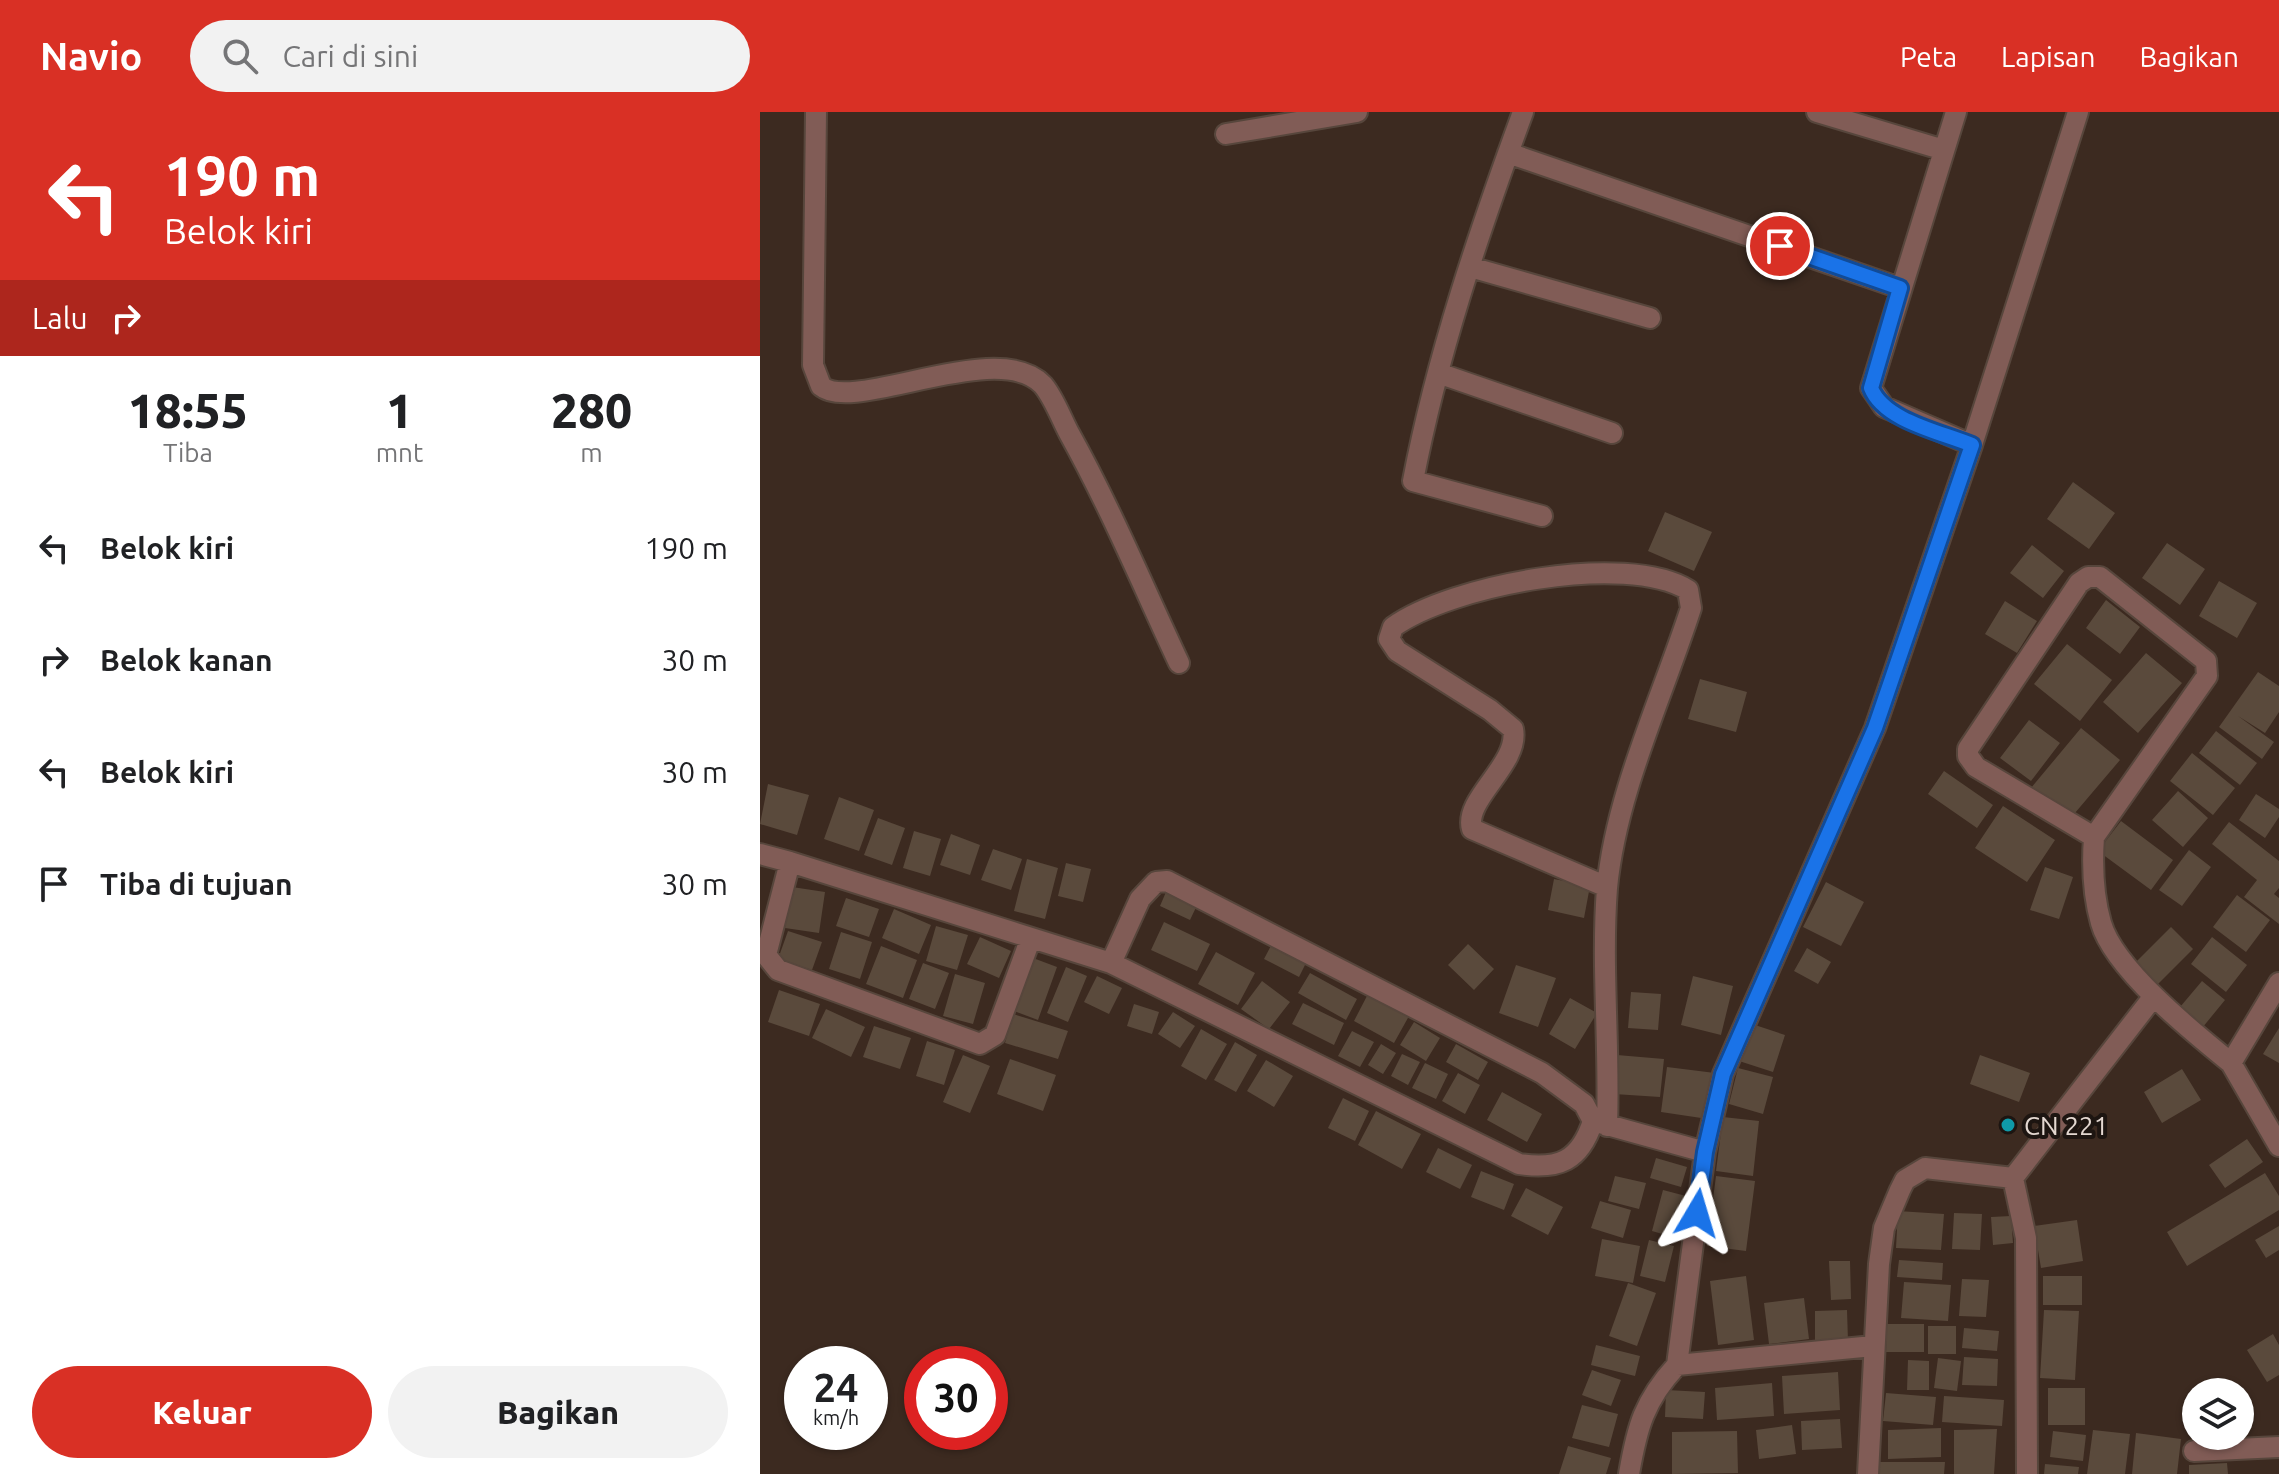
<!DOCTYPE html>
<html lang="id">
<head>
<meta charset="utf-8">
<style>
	:root { --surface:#fff; --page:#f2f2f2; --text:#202124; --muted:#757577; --accent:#d93025 }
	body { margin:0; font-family:Ubuntu,sans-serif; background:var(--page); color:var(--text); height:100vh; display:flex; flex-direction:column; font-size:30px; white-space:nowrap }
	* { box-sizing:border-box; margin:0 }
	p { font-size:26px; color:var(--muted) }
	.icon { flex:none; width:44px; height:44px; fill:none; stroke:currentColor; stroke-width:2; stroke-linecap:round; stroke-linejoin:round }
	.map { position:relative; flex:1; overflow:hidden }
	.details { display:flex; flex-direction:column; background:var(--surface); width:760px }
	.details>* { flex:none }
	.top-card { background:#d93025; color:#fff; overflow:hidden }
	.buttons { position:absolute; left:1422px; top:1266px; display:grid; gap:16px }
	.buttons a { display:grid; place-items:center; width:72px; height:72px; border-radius:50%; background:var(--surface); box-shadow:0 2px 6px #0004; font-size:40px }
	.speed { position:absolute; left:24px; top:1234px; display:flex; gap:16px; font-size:40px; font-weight:700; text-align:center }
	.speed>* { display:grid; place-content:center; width:104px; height:104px; border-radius:50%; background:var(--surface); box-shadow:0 2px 6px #0004; line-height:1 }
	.speed small { font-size:20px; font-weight:400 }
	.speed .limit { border:12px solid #d22; background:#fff; color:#111 }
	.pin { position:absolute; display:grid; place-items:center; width:68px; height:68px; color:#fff; margin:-34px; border:4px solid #fff; border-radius:50%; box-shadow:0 2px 8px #0007 }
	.me { position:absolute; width:88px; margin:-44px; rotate:7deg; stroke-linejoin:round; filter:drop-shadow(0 0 6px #0008) }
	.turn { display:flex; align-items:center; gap:28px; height:168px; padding:0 32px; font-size:36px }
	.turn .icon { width:104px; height:104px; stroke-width:2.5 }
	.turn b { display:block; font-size:56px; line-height:68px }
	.then { display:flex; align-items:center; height:76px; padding:0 32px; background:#0003; gap:16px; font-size:30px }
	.eta { display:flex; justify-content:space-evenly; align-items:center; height:136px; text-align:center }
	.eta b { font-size:48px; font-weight:800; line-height:56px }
	.action { display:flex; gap:16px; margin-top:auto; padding:16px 32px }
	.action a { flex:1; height:92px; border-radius:48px; background:var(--accent); color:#fff; font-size:32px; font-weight:800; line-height:92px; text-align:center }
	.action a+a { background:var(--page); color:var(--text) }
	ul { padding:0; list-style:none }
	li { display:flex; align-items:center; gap:24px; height:112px; padding:0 32px }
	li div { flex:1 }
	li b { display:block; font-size:30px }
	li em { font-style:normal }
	header { display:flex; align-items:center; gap:48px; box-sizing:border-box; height:112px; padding:0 40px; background:var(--accent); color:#fff }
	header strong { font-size:38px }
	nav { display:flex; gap:44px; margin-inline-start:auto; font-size:28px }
	.search { width:560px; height:72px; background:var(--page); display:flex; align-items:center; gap:20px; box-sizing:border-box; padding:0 28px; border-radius:44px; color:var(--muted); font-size:30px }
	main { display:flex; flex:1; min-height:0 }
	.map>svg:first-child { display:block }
</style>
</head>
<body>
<header>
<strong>Navio</strong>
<div class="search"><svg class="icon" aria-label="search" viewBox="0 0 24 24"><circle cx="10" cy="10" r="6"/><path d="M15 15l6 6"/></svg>Cari di sini</div>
<nav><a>Peta</a><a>Lapisan</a><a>Bagikan</a></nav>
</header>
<main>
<section class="details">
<div class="top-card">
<div class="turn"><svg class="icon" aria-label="left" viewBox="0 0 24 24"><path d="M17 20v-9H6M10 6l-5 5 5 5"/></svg><div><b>190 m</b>Belok kiri</div></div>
<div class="then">Lalu<svg class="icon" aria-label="right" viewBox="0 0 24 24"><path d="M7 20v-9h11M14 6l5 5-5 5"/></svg></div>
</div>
<div class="eta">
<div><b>18:55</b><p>Tiba</p></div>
<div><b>1</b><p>mnt</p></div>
<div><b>280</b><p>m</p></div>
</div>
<ul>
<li><svg class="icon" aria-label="left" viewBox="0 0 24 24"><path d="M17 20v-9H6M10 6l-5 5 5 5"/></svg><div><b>Belok kiri</b></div><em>190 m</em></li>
<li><svg class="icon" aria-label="right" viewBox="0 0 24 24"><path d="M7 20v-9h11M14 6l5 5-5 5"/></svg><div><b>Belok kanan</b></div><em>30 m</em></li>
<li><svg class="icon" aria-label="left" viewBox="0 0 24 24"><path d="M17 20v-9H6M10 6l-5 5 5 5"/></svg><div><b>Belok kiri</b></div><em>30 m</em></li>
<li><svg class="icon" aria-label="arrive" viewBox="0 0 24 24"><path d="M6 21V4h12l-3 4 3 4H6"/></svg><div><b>Tiba di tujuan</b></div><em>30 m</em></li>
</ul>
<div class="action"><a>Keluar</a><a>Bagikan</a></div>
</section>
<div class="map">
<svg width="1519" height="1362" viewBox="0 0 1519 1362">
	<rect width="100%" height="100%" fill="#3c2a20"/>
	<path fill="#5a4a3c" d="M1313 370 1355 401 1329 437 1287 407Z
		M905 400 952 420 934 459 888 439Z
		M1407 431 1445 457 1420 493 1382 466Z
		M1272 433 1304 459 1283 486 1250 461Z
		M1459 469 1497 491 1477 526 1439 504Z
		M1346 488 1380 515 1360 542 1326 516Z
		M1245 489 1277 509 1257 541 1225 522Z
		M1307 532 1352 568 1320 609 1274 572Z
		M1386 541 1422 571 1378 621 1343 590Z
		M1498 560 1519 574V600L1505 621 1478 604 1514 630 1502 647 1459 615Z
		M940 567 987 580 976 620 928 607Z
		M1269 608 1300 631 1271 669 1240 646Z
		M1321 616 1360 648 1309 708 1271 676Z
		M1456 619 1497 651 1480 673 1439 641Z
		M1432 641 1475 676 1453 703 1410 669Z
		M1184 659 1233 693 1217 716 1168 682Z
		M8 672 49 683 37 723 0 712Z
		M1418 679 1448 706 1423 735 1392 708Z
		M1496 682 1519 697V705L1505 726 1479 708Z
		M79 685 114 698 99 739 64 727Z
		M1243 694 1295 728 1267 770 1215 736Z
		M118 706 145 716 132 753 104 743Z
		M1361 709 1413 748 1391 778 1338 739Z
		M1469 710 1519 749V776L1514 782 1519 786V812L1484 785 1497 768 1452 732Z
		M154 719 181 727 170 764 143 756Z
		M191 722 220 733 210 763 180 753Z
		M233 737 262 747 251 778 221 768Z
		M1429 738 1451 755 1422 794 1399 778Z
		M267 747 298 756 285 807 254 799Z
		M306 751 331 757 323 790 298 784Z
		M1285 755 1313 765 1299 807 1270 798Z
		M794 767 830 774 824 806 788 798Z
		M1066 770 1104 790 1081 834 1043 815Z
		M409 773 440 787 430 808 400 794Z
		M32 775 65 780 59 821 25 816Z
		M1477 783 1510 808 1486 840 1453 815Z
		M86 786 119 797 109 825 76 814Z
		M134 797 171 813 159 842 122 826Z
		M404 810 450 832 437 859 391 838Z
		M176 814 208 823 197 858 166 849Z
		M1411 815 1433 837 1398 872 1376 850Z
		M28 819 62 830 52 858 18 847Z
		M81 820 112 830 100 867 69 857Z
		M220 825 251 839 239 866 207 852Z
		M1452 825 1487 853 1466 880 1431 852Z
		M515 826 550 843 539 865 504 847Z
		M708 832 734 857 714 878 688 853Z
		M121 834 157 848 143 886 106 872Z
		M1047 836 1071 850 1058 872 1034 859Z
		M456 840 495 861 478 893 438 872Z
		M273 846 297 855 278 908 254 899Z
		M163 851 189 861 175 897 149 887Z
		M756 853 796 866 778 915 739 901Z
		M306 855 327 864 308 910 287 901Z
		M550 861 597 887 586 908 538 881Z
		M195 862 225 871 213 912 183 904Z
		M337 864 362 876 349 902 324 890Z
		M933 864 973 874 961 923 921 913Z
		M502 869 530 890 509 917 481 897Z
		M1442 869 1465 888 1438 921 1415 901Z
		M19 878 60 892 49 924 8 910Z
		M871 880 901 882 898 918 868 916Z
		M608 882 649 904 634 931 594 909Z
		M810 886 837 901 815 937 789 922Z
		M543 891 584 911 574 933 532 912Z
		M374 892 399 900 392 922 367 914Z
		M66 897 105 915 91 945 52 926Z
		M413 900 435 914 420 936 398 922Z
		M253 902 308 919 298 947 245 931Z
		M654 910 680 926 666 949 640 933Z
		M989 911 1025 923 1013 960 976 948Z
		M114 914 151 926 140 957 103 945Z
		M1519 916V951L1503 942Z
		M441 917 467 932 446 968 421 954Z
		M592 919 614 930 600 955 578 944Z
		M167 929 195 938 184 973 156 964Z
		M475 930 497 943 476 980 454 968Z
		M621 932 636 941 623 962 608 953Z
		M696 932 728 950 718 968 686 950Z
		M642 942 660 950 648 973 631 964Z
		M203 943 230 954 210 1001 183 990Z
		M857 943 904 947 900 985 854 982Z
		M1220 943 1270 961 1259 990 1210 972Z
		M250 947 296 963 283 999 237 982Z
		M506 948 533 964 514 995 487 979Z
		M665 951 688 962 676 987 652 976Z
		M907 955 955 961 948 1007 901 1000Z
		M978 956 1013 965 1003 1002 969 992Z
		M1422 957 1441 988 1402 1011 1384 980Z
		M698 961 720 973 705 1002 682 989Z
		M742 980 782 1002 767 1030 727 1008Z
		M583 986 609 999 595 1029 568 1016Z
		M616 999 661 1022 642 1057 598 1033Z
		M963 1005 999 1009 993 1064 956 1059Z
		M1487 1027 1503 1050 1465 1076 1449 1053Z
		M678 1036 712 1053 700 1077 666 1060Z
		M896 1046 927 1055 921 1075 890 1066Z
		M721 1059 754 1072 744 1098 711 1085Z
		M1505 1061 1519 1084V1098L1427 1154 1407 1120Z
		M855 1064 886 1071 879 1097 848 1089Z
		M956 1064 995 1069 986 1139 947 1134Z
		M766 1076 803 1095 788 1123 751 1104Z
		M903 1078 926 1084 916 1126 892 1119Z
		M840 1089 871 1098 863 1126 831 1116Z
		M1138 1099 1184 1102 1181 1138 1136 1136Z
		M1194 1101 1222 1102 1220 1138 1192 1137Z
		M1251 1104 1253 1131 1233 1133 1231 1105Z
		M1317 1108 1323 1149 1281 1156 1274 1114Z
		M1519 1114V1138L1506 1146 1495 1128Z
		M842 1127 880 1134 873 1171 835 1164Z
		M889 1128 914 1134 905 1170 880 1164Z
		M1139 1148 1183 1151 1182 1168 1137 1165Z
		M1069 1149H1090L1091 1187 1071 1188Z
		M986 1164 994 1228 958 1233 950 1169Z
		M1283 1164H1322V1193H1283Z
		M1202 1167 1229 1168 1226 1205 1199 1204Z
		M1144 1170 1191 1173 1188 1209 1141 1206Z
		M868 1171 896 1181 877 1234 849 1224Z
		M1044 1186 1049 1227 1009 1232 1004 1191Z
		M1087 1198 1088 1229 1055 1231V1199Z
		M1284 1198 1319 1199 1315 1268 1280 1266Z
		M1127 1212H1164V1240H1126Z
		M1168 1214H1196V1242H1168Z
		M1204 1216 1239 1219 1237 1239 1202 1236Z
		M1513 1222 1519 1233V1263L1507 1270 1487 1238Z
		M836 1233 880 1244 875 1264 831 1253Z
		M1204 1245 1238 1247 1237 1274 1202 1273Z
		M1178 1246 1201 1249 1197 1279 1174 1276Z
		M1148 1248 1169 1249V1278H1147Z
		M832 1258 861 1268 851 1294 822 1283Z
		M1078 1260 1080 1298 1024 1302 1022 1264Z
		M1012 1271 1014 1304 957 1308 955 1276Z
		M1288 1276H1325V1313H1288Z
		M906 1278 945 1280 943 1307 905 1305Z
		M1126 1281 1176 1285 1173 1313 1123 1309Z
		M1184 1284 1244 1288 1242 1314 1182 1310Z
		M822 1293 858 1302 849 1335 812 1326Z
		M1080 1307 1082 1336 1042 1338 1041 1309Z
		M1032 1313 1036 1342 999 1347 996 1318Z
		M1181 1316V1345L1128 1347V1318Z
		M1237 1317 1234 1362H1194V1318Z
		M1333 1318 1370 1322 1365 1362H1327Z
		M977 1319 978 1361 912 1362V1320Z
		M1293 1319 1326 1323 1323 1349 1290 1345Z
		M1376 1321 1421 1327 1417 1362H1372Z
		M808 1334 851 1346 846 1362H799Z
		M1118 1350H1185L1184 1362H1118Z
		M1467 1351 1468 1362H1429V1353Z
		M1285 1352 1319 1355 1318 1362H1284Z"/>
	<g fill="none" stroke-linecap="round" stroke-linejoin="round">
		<defs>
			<path id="street" d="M56 0 53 253 61 274C93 302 239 225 283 273 294 286 301 306 309 321 350 395 383 474 419 551
				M763 0C719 120 677 243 653 369L782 404
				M1057 0 1184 38
				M466 22 597 0
				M748 41 1140 176
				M710 155 890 206
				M678 261 852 321
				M1212 333 1318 0
				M1334 725 1216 655 1208 644V637L1319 471 1328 465H1340L1446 549 1447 564 1334 725C1332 753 1333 783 1341 811 1354 857 1434 921 1471 951
				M0 742 30 750
				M270 828 235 923 220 932 18 858 6 843 30 750 351 851 759 1052C799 1058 820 1049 833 1009
				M351 851 380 787 396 770 407 769 782 961 824 992 833 1009 945 1040
				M1519 871 1471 951 1519 1034
				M847 1014C850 935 841 855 847 776 856 681 902 586 931 496L928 478C866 440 691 473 633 515L629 527 637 539 730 598 753 617C760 652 703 687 712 717L847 775
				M1253 1066 1266 1126 1267 1362
				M1253 1066 1394 884
				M1113 1234 917 1253 945 1040 963 962 1115 616 1212 333 1124 295 1111 276 1196 0
				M1434 1339 1519 1335
				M869 1362C877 1315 884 1289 917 1253
				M1108 1362 1119 1152 1124 1116 1140 1078 1145 1068 1165 1056 1253 1066"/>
		</defs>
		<use href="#street" stroke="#57463c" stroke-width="24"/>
		<use href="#street" stroke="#815c56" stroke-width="20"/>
	</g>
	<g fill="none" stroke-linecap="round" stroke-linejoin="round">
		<defs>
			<path id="route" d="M937 1101 945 1040 963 962 1115 616 1212 333C1181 320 1124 309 1111 276L1140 176 1020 134"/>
		</defs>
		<use href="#route" stroke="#114b97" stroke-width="20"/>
		<use href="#route" stroke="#1a73e8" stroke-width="14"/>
	</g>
	<circle fill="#0f9aa8" stroke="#1d1511" stroke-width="3" cx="1248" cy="1013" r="8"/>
	<g text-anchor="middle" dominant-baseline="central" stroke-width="8" stroke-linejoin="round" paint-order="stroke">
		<g font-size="26" fill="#e4d8d1" stroke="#1d1511" text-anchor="start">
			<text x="1264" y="1013">CN 221</text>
		</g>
	</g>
</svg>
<div class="buttons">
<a><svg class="icon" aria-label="layers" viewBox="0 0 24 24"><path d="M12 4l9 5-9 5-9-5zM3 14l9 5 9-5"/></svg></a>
</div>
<div class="speed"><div>24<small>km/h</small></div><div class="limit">30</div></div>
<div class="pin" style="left:1020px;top:134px;background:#d93025"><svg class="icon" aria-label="arrive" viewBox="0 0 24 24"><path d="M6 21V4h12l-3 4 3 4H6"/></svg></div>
<svg class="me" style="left:937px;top:1101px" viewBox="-20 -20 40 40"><path d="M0-17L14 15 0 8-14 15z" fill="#1a73e8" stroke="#fff" stroke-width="4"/></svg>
</div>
</main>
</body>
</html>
